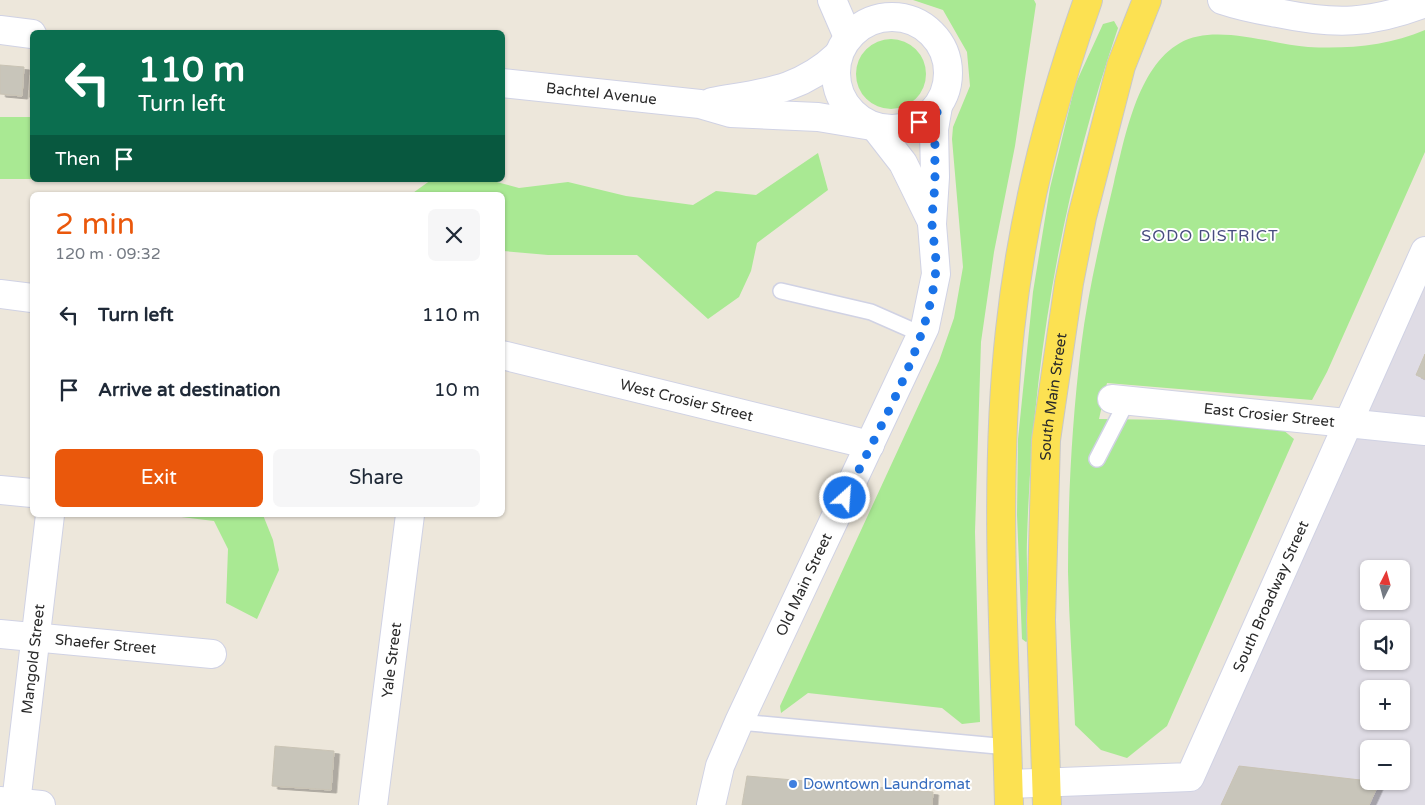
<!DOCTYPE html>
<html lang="en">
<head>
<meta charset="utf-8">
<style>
	:root { --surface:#fff; --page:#f6f6f7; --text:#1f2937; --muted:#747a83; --accent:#ea580c }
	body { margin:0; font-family:"Varela Round",sans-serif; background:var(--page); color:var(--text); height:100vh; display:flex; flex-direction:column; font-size:19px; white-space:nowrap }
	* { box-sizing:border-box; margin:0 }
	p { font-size:16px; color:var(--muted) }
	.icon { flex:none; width:28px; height:28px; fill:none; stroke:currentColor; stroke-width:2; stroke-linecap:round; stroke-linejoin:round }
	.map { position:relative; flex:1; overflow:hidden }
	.details { position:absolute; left:30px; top:192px; width:475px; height:325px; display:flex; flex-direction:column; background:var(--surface); border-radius:8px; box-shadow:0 1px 4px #0004 }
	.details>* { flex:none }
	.guide { position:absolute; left:30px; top:30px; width:475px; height:152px; border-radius:8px; box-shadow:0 1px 4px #0004; background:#0b6e4f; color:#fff; overflow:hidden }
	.needle { width:32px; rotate:6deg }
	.buttons { position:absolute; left:1360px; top:560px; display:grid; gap:10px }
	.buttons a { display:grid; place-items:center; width:50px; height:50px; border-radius:8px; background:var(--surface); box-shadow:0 1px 4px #0004; font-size:25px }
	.pin { position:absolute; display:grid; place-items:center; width:42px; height:42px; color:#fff; margin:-21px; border-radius:10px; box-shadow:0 2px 8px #0006 }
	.me { position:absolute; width:55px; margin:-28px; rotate:26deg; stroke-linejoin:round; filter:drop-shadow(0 0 4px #0008) }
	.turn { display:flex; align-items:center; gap:18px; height:105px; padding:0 25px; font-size:22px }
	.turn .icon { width:65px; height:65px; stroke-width:2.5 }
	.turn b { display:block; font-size:35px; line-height:42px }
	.then { display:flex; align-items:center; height:48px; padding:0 25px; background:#0003; gap:10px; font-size:19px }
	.round { display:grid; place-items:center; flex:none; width:52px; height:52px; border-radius:8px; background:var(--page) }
	.headline { display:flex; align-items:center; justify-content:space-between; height:85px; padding:0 25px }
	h1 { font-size:30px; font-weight:600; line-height:38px; color:var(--accent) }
	.button { display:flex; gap:10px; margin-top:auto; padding:10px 25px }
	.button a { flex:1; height:58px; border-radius:8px; background:var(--accent); color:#fff; font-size:20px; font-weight:600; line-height:58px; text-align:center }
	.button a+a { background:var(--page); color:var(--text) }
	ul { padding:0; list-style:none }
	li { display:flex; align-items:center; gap:15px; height:75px; padding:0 25px }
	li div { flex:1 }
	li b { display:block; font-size:19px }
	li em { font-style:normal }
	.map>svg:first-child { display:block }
</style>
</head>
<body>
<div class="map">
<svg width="1425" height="805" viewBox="0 0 1425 805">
	<defs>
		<filter id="shadow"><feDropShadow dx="5.5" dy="3" stdDeviation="0" flood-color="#0004"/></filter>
	</defs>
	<rect width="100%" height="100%" fill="#ede7db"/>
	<path fill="#dfdce5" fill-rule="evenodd" d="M1425 270V805H1056L1055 790 1198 778ZM1369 569H1401V601H1369ZM1369 629H1401V661H1369ZM1369 689H1401V721H1369ZM1369 749H1401V781H1369Z"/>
	<path fill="#a9e993" d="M913 0H1034L1036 4 1015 146 994 252 981 342 975 532 980 722 962 724 942 708 808 693 781 713 780 706 939 361 954 318 963 267 952 139 953 127 970 86 967 52 943 10Z
		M1114 21 1118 28C1062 192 1032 366 1027 540 1026 573 1029 606 1030 639L1026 642 1022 639 1017 515 1018 439 1033 292 1050 188 1075 85 1103 24Z
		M1425 30V152L1327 372 1312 400 1107 383 1099 419 1255 421 1276 424 1294 439 1167 726 1127 758 1101 750 1075 725C1073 674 1069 623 1068 572 1068 497 1072 421 1081 347 1088 291 1101 237 1114 182 1125 138 1137 67 1180 43 1214 23 1271 44 1308 47 1348 49 1388 46 1425 30Z
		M856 74a35 35 0 1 1 70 0a35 35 0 1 1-70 0Z
		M0 117H32V179H0Z
		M818 153 828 190 757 243 751 271 739 297 708 319 637 255H548L503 251 502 195H410L431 180H489L519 188 568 182 626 196 693 205 716 191 756 195Z
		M165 515H263L273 540 279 570 257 619 226 603 228 549 214 521Z"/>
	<path fill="#c8c5ba" stroke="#c9c3b4" filter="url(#shadow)" d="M0 65 24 67 22 96 0 94Z
		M31 68H32V97H29Z
		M1425 354V379L1416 375Z
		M275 746 334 751 331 790 272 786Z
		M1239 766 1369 781H1380L1369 805H1221Z
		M747 776 933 792 932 805H742Z"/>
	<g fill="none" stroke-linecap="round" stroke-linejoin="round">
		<defs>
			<path id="service" d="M781 291 871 312 921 334
				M1097 459 1127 401
				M739 722 1008 747"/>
			<g id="minor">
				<path d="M0 30 32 34"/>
				<path id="s1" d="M502 83 700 104 731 113 818 117 872 126"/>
				<path d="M712 102C761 93 799 92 838 55"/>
				<path d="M0 294 32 298"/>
				<path id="s2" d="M502 355 870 445"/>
				<path id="s3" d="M1112 399 1425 431"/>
				<path d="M0 490 32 493"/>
				<path id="s4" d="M0 634 212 654"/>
				<path id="s5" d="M1009 784 1190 777 1425 251"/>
				<path d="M0 801 41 805"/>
				<path id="s6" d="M16 803 50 515"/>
				<path id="s7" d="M373 805 410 515"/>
			</g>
			<g id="secondary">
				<path d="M832 0 848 37"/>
				<path d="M1222 0C1240 6 1259 10 1278 13 1335 25 1371 24 1425 3"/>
				<circle cx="892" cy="73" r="56"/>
				<path d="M875 127 903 163 932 222"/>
				<path id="s8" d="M711 805 720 766 739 722 925 327 936 274 932 224 935 177 934 129 938 106"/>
			</g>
			<g id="primary">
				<path d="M1009 805C1005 650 993 484 1010 330 1022 217 1050 107 1088 0"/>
				<path id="s9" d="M1047 805 1041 620 1046 440 1069 283 1082 217 1121 66 1147 0"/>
			</g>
		</defs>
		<use href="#service" stroke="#d0d2e4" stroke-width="18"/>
		<use href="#minor" stroke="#d0d2e4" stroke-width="30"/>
		<use href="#secondary" stroke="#d0d2e4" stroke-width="30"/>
		<use href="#primary" stroke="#c8c8c8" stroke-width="30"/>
		<use href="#service" stroke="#fff" stroke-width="15"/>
		<use href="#minor" stroke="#fff" stroke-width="28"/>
		<use href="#secondary" stroke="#fff" stroke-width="28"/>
		<use href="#primary" stroke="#fce152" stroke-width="28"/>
	</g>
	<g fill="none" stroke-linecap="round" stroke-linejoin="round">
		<path stroke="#1a73e8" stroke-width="9" stroke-dasharray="0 16.2" d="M845 498C877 431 926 350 935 277 938 259 933 241 932 224 932 208 935 193 935 178 935 153 934 130 938 106L919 122"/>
	</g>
	<circle fill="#3f7fe0" stroke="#fff" stroke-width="2" cx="793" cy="784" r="5"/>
	<g text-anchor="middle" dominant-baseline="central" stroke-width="4" stroke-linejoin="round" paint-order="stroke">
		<g font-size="15" fill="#2a2a2a" stroke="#fff">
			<text stroke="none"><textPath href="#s1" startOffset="100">Bachtel Avenue</textPath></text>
			<text stroke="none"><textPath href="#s9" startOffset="409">South Main Street</textPath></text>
			<text stroke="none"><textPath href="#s2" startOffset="190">West Crosier Street</textPath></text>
			<text stroke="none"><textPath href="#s3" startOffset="158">East Crosier Street</textPath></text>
			<text stroke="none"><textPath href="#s8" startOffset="240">Old Main Street</textPath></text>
			<text stroke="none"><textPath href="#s5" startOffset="379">South Broadway Street</textPath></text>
			<text stroke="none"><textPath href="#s4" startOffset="106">Shaefer Street</textPath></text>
			<text stroke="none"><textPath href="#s6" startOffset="145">Mangold Street</textPath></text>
			<text stroke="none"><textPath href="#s7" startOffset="146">Yale Street</textPath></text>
		</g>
		<g font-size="15" fill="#366cbe" stroke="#fff" text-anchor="start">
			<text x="803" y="784">Downtown Laundromat</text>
		</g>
		<g font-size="16" letter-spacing="1" fill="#474c7f" stroke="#fff">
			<text x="1210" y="236">SODO DISTRICT</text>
		</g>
	</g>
</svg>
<div class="buttons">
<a><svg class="needle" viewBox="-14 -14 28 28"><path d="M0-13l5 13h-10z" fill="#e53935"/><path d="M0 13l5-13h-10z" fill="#747a83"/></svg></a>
<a><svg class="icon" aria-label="sound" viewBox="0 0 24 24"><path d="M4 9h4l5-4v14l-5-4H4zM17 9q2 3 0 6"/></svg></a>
<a>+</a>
<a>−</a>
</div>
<div class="pin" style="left:919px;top:122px;background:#d93025"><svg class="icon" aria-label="arrive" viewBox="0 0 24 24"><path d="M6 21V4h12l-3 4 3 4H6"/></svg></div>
<svg class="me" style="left:845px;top:498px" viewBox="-20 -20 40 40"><circle r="17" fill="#1a73e8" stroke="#fff" stroke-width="3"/><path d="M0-11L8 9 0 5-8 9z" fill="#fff"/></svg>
<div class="guide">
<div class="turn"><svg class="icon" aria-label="left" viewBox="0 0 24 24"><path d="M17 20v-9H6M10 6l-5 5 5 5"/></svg><div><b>110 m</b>Turn left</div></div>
<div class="then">Then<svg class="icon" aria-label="arrive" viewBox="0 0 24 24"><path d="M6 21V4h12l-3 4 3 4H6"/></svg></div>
</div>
<section class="details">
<div class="headline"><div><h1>2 min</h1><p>120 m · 09:32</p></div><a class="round"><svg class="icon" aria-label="close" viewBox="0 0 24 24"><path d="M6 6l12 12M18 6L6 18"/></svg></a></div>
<ul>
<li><svg class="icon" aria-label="left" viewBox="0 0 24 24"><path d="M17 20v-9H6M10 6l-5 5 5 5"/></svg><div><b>Turn left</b></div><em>110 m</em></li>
<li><svg class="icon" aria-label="arrive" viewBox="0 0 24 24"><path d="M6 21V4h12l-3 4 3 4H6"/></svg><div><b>Arrive at destination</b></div><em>10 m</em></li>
</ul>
<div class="button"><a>Exit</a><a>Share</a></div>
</section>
</div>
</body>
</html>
